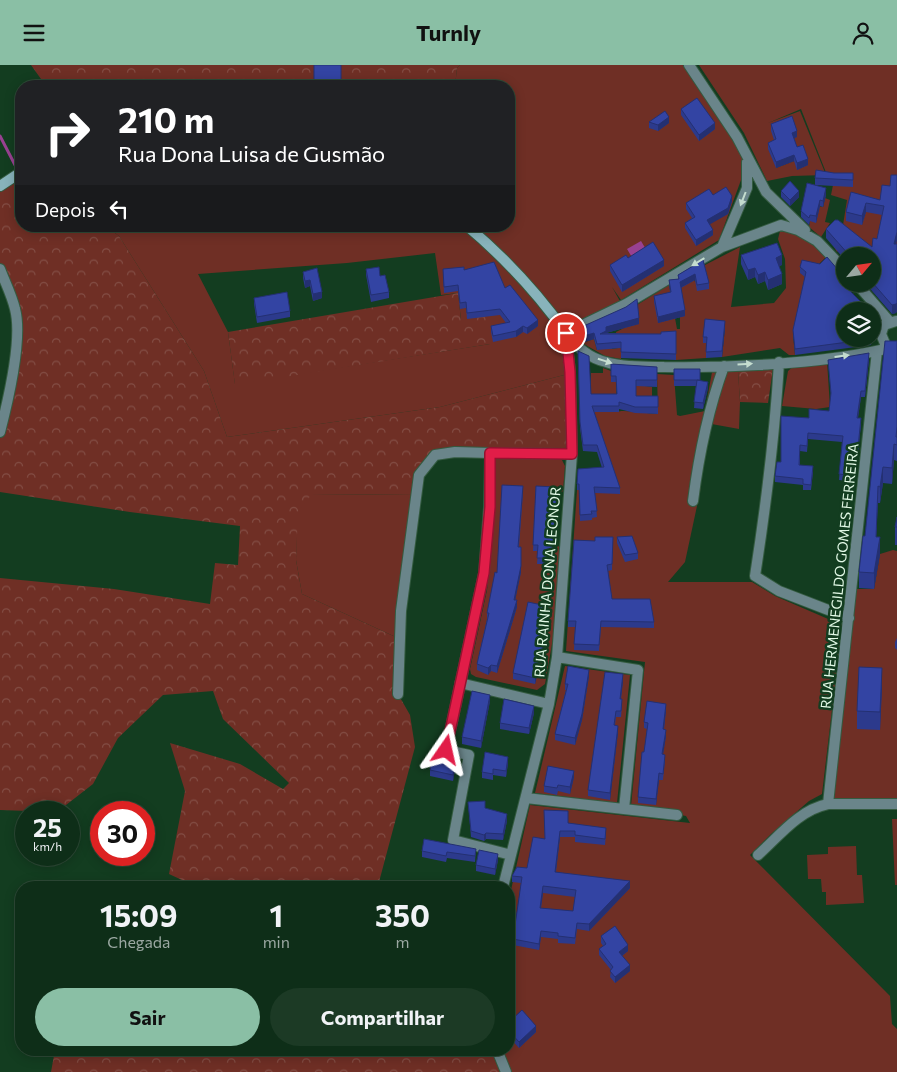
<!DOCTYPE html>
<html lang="pt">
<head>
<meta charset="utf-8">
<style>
	:root { --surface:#0e2e18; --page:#1c3a25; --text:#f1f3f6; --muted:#9ba8a2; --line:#2e4a37; --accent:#8abfa5 }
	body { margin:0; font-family:Commissioner,sans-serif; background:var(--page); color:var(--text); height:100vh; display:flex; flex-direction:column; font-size:19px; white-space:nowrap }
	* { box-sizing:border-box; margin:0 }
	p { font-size:16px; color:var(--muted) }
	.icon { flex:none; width:28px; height:28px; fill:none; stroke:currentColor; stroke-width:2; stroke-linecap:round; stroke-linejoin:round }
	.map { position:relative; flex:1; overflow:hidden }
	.side { position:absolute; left:15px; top:816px; width:500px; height:175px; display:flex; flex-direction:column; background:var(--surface); border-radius:20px; box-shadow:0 2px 12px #0003,0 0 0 1px var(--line) }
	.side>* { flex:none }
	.banner { position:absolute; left:15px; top:15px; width:500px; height:152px; border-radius:20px; box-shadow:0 2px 12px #0003,0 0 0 1px var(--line); background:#202124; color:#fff; overflow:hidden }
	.needle { width:32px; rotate:61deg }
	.controls { position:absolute; left:836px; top:182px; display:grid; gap:10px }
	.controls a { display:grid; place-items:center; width:45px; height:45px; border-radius:50%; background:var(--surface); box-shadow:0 2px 12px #0003,0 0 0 1px var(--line); font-size:25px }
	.speed { position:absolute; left:15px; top:736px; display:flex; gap:10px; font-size:25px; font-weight:700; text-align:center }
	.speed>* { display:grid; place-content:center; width:65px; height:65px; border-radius:50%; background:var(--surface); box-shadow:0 2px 12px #0003,0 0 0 1px var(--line); line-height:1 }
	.speed small { font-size:12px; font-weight:400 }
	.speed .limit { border:8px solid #d22; background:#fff; color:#111 }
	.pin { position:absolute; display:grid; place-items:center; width:42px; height:42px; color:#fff; margin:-21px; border:2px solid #fff; border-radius:50%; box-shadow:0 1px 5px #0007 }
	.me { position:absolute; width:55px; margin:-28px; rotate:11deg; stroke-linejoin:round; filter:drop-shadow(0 0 4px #0008) }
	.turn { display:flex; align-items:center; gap:18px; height:105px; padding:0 20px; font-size:22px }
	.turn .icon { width:65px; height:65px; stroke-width:2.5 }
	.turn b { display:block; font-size:35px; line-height:42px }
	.then { display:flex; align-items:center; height:48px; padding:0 20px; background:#0003; gap:10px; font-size:19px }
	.eta { display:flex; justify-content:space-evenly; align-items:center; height:85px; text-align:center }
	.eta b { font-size:30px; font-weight:700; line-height:35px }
	.cta { display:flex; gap:10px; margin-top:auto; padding:10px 20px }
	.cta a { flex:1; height:58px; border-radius:30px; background:var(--accent); color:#111; font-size:20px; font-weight:700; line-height:58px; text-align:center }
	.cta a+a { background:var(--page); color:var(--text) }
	header { display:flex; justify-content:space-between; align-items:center; height:65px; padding:0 20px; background:var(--accent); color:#111; font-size:22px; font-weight:700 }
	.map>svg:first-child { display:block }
</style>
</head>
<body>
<header><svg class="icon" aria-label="menu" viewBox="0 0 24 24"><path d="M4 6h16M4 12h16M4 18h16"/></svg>Turnly<svg class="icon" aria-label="person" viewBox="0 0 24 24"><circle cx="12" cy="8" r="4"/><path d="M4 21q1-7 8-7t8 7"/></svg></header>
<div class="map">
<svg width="897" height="1007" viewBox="0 0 897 1007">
	<defs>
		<pattern id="forest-crowns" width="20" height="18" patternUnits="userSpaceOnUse" patternTransform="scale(1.25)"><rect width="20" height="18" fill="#6f2f25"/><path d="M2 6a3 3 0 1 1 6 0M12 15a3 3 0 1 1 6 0" fill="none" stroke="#834e45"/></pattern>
	</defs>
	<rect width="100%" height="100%" fill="#133d20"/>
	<path fill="#6f2f25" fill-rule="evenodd" d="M460 0H683L743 91 741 115 719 175 621 235 612 222 621 238C607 244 582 260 567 255 562 254 557 250 552 247L564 269 568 309 440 342 227 372 204 306 119 171 105 161H509V21H455L457 3ZM435 188 441 230 458 228 461 255 490 279 235 319 228 267 198 209 347 198Z
		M699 0H897V201L872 191 850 173 837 187 834 182 843 160 847 135 831 130 833 120 827 110 801 44 768 58 800 46 826 110 792 111 767 116 744 68ZM797 72 792 74 797 88 794 96 776 103V81Z
		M825 133 830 135 825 157 830 158 821 172 809 162 812 140 823 142Z
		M785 164 798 166 827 191 806 212 793 270 795 290H789L780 283 722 292 725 262 707 278 706 293 676 295V273L621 275V294L605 291 582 278 594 274 597 285 605 283 610 272 612 284 618 283 616 267 624 263 637 240 669 220 677 264H680V223L694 214 695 217 703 201 740 182 731 242 774 238 786 223 785 194 778 174 780 166Z
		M827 296 830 342 816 344 782 341 788 306 795 300Z
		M603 303 611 306V317H616L617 347C623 344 648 349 658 349L657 309 674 310 677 350 680 351 705 346 712 307 738 306 740 337 739 364 706 358 700 427 685 497 668 517H752L775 531 842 560 822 729 809 736 771 769 750 790 890 931 892 959 897 964V1007H511L501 985H509V834L530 740 690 758 686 751 631 741 645 597 566 586 577 425H607L591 347V308H603Z
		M636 308 645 321 652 322V337L630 338Z
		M492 389 562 395 565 401 563 426 559 429 558 481 561 483 555 562 545 619 537 625 476 612 471 609 470 604 487 525 491 489Z
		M417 429 400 574 302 529 296 495 297 448 310 430Z
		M893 485 897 486V737L828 739 852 524H874L880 489Z
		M565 601 630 610 617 738 535 728Z
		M892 754H897V820H895Z
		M856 781 857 810H862L864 838 826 840V827H822L821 814H808L807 790 828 789V782Z"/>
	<path fill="url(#forest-crowns)" d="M31 0H460L457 3 455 21H46Z
		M21 107V161H105L119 171 204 306 227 372 440 342 568 309 570 387 435 390 419 410 417 429 311 430 298 448 296 495 302 529 400 574 398 629 410 650 415 682 379 817 358 822H197L169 809 185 726 170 678 240 699 283 724 289 718 223 654 213 626 163 630 118 673 93 719 57 747 0 745V513L114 524 210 539 215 498 238 500 240 461 130 447 0 427V367L12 316 16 246 0 205V121Z
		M458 228 461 255 487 251 490 279 235 320 228 267Z
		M773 304 768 338 740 337 738 306Z
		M55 985H497L506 1007H51Z"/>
	<path fill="#984191" d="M641 176 647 186 633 194 627 184Z"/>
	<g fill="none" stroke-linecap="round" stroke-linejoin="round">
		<path stroke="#984191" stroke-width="3" d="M0 71 15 100"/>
		<defs>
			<path id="street" d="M689 0 737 72 766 127 805 165
				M722 182 747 123V97
				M0 204C5 217 12 231 15 244 23 274 8 336 0 367
				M857 219 890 257
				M896 256 884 260 881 269 886 281 897 284
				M566 268 626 239 722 182 781 160 798 165 817 176 845 205
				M567 269C578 283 589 293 606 297 624 303 645 301 664 302 729 303 817 299 881 285
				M779 297C775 369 766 440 755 511L779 526 849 553
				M693 436C699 389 708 345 724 301
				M557 592 638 605 624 744
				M460 618 549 639
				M398 629 401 546 419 410 435 390 455 387 490 388
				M526 733 677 750
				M828 739 877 286
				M511 790 453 775 469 690 446 685 484 508 489 442 490 388 572 389
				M758 790C779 771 799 745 828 739H897
				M388 821 391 822
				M503 822 549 639 557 592 572 389 570 307 566 268
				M497 985 506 1007"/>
			<path id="secondary" d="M0 121 21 107
				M467 161C504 192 538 229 566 268"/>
		</defs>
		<use href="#street" stroke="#345b40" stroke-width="12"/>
		<use href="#secondary" stroke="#345b40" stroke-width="12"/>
		<use href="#street" stroke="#6a858a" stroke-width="10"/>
		<use href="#secondary" stroke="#88b3bb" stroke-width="10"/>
	</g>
	<path fill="#2c3a8c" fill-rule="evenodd" d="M314 0H341V21H314Z
		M681 44 715 64 699 76 681 50Z
		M649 57 669 58 658 66 649 63Z
		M771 59 797 72 794 73 797 82 808 100 797 105 794 96 776 103 768 84V78L774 75 771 66Z
		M834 108H853V122L815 120V113Z
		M890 121 896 179V248L892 249 866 219H872V191H845V195L826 173V164L872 182 877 174 882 150 866 147 862 160 846 156V147L851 127 880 135Z
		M781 126 799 132 790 141 781 132Z
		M713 130 732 136 728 149 709 159 713 170 696 181 685 163V158L692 153 686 144V138Z
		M826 130 823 142 820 141 816 158 810 156 809 160 801 152V146Z
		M741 190 782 200 779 201 782 219 768 225 765 216 758 219 755 212 748 215 741 199Z
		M628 193 664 201 622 227 610 206V200Z
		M703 195 709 218V224L697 226 695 215 681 223 685 251 658 258 654 237V231L670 228 669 215 678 214V210Z
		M800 202 854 229 845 246 872 274 871 280 795 290 793 265 805 212 800 208Z
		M366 204 380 211 389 227V233L371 237 366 210Z
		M443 204 464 205 505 223 538 261 527 269 523 267 516 272 493 277 491 267V261L506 258 500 250 467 254 466 243 460 244 458 226 444 228Z
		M303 207 322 233 313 236 310 221 305 223 303 213Z
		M254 233 290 246V252L257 258 254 239Z
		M639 259 606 268 661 269 676 266V295L621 293V283L597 285 594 274 584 277 577 270V264Z
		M725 262 722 292 706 293V278H703V272Z
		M897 276V396L894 395 892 419 883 418 880 438H878L876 472 880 489 874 524 859 523V507Z
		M578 286 591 329H617L616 317H611V299L657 302V322L636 321V331H658V349L635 348 619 344V347H594L620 423V429L595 428 597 452 592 453V455L580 456 579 425H577V419L602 403 597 387 583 386 580 363Z
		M869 294 865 332H861L858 353 861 359 855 417 839 415 842 377 808 374 807 387 800 386V400L813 407 811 425H803V420L775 417V411L781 397 809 353 829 346 831 331 828 295Z
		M674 304H700V316L708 323 703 344 694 343 696 321H674Z
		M536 421 556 472 552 499H537L538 486H533Z
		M523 428 519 482 521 507 515 535 517 542 497 608 491 606 488 610 477 605V599L487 554V548L497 508Z
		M897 452V480H895V462Z
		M613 472 612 505 608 506 612 534 654 557V563L601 562 599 586 574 585 575 562H568V556L595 476Z
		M617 472 638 488V494L625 497 617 478Z
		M547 547 542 568 546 575 535 619 513 614V608Z
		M897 573V585L895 583V577Z
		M589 611 582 655 575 680 555 675V669L566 625H565V619Z
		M623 616 621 634 622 640 621 652H616L615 660 618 667 610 735 588 731V725Z
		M882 621 880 665 857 664V646Z
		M490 636 481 683 462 679V672Z
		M666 645 664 665 666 671 663 689 665 696 663 715H659L656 740 638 738V732L644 687 647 664 644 663V657Z
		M534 648 529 669 500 664V658Z
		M508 698 506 712 493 710V715L482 713V707Z
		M456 699 453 716 430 711V705Z
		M574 712 570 729 558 726 557 730 544 727V721Z
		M468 737 485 743 507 756 503 775 486 774 484 776 471 772Z
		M568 758 606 769 605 780 575 777V772H560L556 807 630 823 589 866 577 864 575 879 558 878V874L541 872 539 885 513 880V874L521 818 512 817V811L527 803 545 774ZM543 828 575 832 573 846 541 843Z
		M476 784 475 797 447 793 446 797 422 792V786Z
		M498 795 495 810 476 806V800Z
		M601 871 628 886 622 891 630 906 615 918 610 912 611 905 599 890V884L603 881 601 878Z
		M509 957 536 967 519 983 509 972Z"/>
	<path fill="#243072" d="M669 52V58L658 66V60Z
		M715 58V64L699 76V70Z
		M797 66V72L792 74V68Z
		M794 90V96L776 103V97Z
		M808 94V100L797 105V98Z
		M826 123V130L823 142V136Z
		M799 126V132L790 141V135Z
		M732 131V136L728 149 707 161V155Z
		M820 135V141L816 158V151Z
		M866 138V147L862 160V151Z
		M713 165V170L696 181V175Z
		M897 167V176L894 188V179Z
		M782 190V200L776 202V193Z
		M664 195V201L622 227V220Z
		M755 203V212L748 215V205Z
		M765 207V216L758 219V210Z
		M695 209V215L680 223V217Z
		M782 209V219L768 225V215Z
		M310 215V221L305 223V216Z
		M322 227V233L313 236V229Z
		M897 238V247L896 248 892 249V240Z
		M685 245V251L658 258V252Z
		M639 253V259L606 268 600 269 606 262Z
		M538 255V261L527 269V263Z
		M725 256V262L722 292V286Z
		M523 261V267L516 272V266Z
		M594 268V274L584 277V271Z
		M869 288V294L865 332V326Z
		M708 317V323L703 344V338Z
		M861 326V332L857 359V353Z
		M861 353V359L855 417V411Z
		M894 379V395L892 419V403Z
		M883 402V418L880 438V422Z
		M556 429V472L552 499V493Z
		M880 472V489L874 524V508Z
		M521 482V507L514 541V535Z
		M517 535V542L497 608V601Z
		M547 541V547L541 574V568Z
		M546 569V575L535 619V613Z
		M491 600V606L488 610V603Z
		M882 603V621L880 665V647Z
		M589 605V611L582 655 575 680V673Z
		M623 609V616L620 640V634Z
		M490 630V636L481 683V676Z
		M666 639V645L663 671V664Z
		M534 641V648L529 669V663Z
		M618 661V667L610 735V728Z
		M666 665V671L662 696V689Z
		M508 692V698L506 712V706Z
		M456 693V699L453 716V710Z
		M574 706V712L570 729V722Z
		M659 708V715L656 740V734Z
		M507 749V756L503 775V769Z
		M560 766V772L555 813V807Z
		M486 768V774L484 776V770Z
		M498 789V795L495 810V804Z
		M630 816V823L589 866V859Z
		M543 821V828L540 849V843Z
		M541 866V872L539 885V879Z
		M628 880V886L619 893V887Z
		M630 900V906L615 918V912Z
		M536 961V967L519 983V977Z"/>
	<path fill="#3344a3" stroke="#243072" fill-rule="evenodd" d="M314 0H341V16H314Z
		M697 33 715 58 699 70 681 44Z
		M665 46 669 52 658 60 649 57Z
		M792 51 797 66 792 68 797 82 803 80 808 94 797 98 794 90 776 97 768 78 776 74 771 59Z
		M816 105 834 108H853V115L815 113Z
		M891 110H897V167L894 179H897V238L896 239 892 240 872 217V191H850L826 164 835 155H838L872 182 873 173 877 174 884 141 866 138 862 151 846 147 851 127 880 135 882 120 890 121Z
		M790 116 799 126 790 135 781 126Z
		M807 118 826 123 823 136 820 135 816 151 810 150 809 153 801 146Z
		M726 122 732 131 728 143 707 155 713 165 696 175 685 158 695 152 686 138 709 124 713 130Z
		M653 177 664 195 622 220 610 200 626 190 628 193Z
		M777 178 782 190 776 193 782 209 768 215 765 207 758 210 755 203 748 205 741 190Z
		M827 192 845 213V219H850L854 223 851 227 862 238 861 246H845V274H871L795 284 793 265 806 207 800 202 802 195 820 199Z
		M703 195 709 218 697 220 695 209 680 217 685 245 658 252 654 231 671 227 669 215 679 214 678 210Z
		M494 197 505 223 510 220 538 255 527 263 523 261 516 266 493 271 491 261 510 257 500 244 467 248 466 237 460 238 458 220 444 222 443 204 464 202V205Z
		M379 202 380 211 385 210 389 227 371 230 366 204Z
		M317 203 322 227 313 229 310 215 305 216 303 207Z
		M287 227 290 246 257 252 254 233Z
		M637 234 639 253 606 262V266L600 269H661V267L676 266V289L621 287V277L597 279 594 268 584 271 577 264 626 242Z
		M705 254 725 256 722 286 706 287 707 272H703Z
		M885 276H897V362L896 372H897V380L894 379 892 403 883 402 880 422 878 421 876 472H880L874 508 859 507 863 471H865Z
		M578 286 589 291 591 329H617L616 311H611V299L657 302V315H636V331H658V342H635L619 337V341H592L620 423 594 422 597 446H591L592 449 580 450 579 419H577L578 404 604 402 597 380H583L580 357Z
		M869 288 865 326H861L857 353H861L855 411 839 409 843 371 808 368 807 381 800 380 799 400 813 401 811 420 803 419V414L775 411 777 397H781V351L809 353V344L829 346 831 328 828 295Z
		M674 304H700V315H674Z
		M697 315 708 317 703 338 694 337Z
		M502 420 523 421 518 482H521V501L514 535H517L497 601 491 600 488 603 477 599 489 548H487L495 507 497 508Z
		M536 421 556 422V466L552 493H537L538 480H533Z
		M897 452V462H895Z
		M632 471 638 488 625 490 617 472Z
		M595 472H613L612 499 607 500 612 534H650L654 557 601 556 599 580 574 579 576 556H568L574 475 595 476Z
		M528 537 547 541 541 568 546 569 535 613 513 608Z
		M568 601 589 605 582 649 575 673 555 669 568 619H565Z
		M859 602 882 603 880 647 857 646Z
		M605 607 623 609 620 634H622L621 646H616L614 660 618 661 610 728 588 725Z
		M472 626 490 630 481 676 462 672Z
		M504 634 534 641 529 663 500 658Z
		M647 636 666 639 663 664 666 665 662 689 665 690 663 709 659 708 656 734 638 732 642 687H644L648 658 644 657Z
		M485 687 508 692 506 706 493 704V709L482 707Z
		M434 688 456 693 453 710 430 705Z
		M548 701 574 706 570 722 558 720 557 723 544 721Z
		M485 736V743L507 749 503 769 486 768 484 770 471 766 468 737Z
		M544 745 568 746V758L606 763 605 774 575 770V766H560L555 807 630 816 589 859 577 858 575 873 558 871V868L541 866 539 879 513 874 522 812 512 811 517 802 527 803 533 772 545 774ZM543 821 576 825 573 846 540 843Z
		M424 774 476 784 475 791 447 787 446 791 422 786Z
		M479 785 498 789 495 804 476 800Z
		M615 861 628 880 619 887 630 900 615 912 610 906 613 902 599 884 606 879 601 871Z
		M522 945 536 961 519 977 509 966V957Z"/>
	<defs><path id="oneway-solid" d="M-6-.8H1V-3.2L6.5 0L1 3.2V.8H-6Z" transform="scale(1.25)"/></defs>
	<g fill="#c4dccf">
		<use href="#oneway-solid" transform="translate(743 134) rotate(111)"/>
		<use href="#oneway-solid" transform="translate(698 197) rotate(149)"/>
		<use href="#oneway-solid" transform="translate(842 291) rotate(-7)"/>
		<use href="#oneway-solid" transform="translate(605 296) rotate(18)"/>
		<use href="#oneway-solid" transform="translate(745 299) rotate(-4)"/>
	</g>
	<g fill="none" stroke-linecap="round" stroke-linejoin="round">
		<defs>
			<path id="route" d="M446 685 484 508 490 442V388L572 389 570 307 566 268"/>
		</defs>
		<use href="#route" stroke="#92132f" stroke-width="12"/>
		<use href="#route" stroke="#e11d48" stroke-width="9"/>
	</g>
	<g text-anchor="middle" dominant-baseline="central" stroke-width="5" stroke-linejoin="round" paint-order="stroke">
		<g font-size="14" fill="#e2f9e6" stroke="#133d20">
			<text transform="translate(839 511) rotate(-84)">RUA HERMENEGILDO GOMES FERREIRA</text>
			<text transform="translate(547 517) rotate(-85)">RUA RAINHA DONA LEONOR</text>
		</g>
	</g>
</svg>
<div class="controls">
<a><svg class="needle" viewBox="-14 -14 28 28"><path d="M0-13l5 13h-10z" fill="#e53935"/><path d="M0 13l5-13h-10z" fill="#9ba8a2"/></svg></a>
<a><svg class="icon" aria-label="layers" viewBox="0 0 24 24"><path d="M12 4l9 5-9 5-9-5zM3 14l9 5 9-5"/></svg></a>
</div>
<div class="speed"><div>25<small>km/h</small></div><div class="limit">30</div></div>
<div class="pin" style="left:566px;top:268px;background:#d93025"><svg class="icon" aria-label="arrive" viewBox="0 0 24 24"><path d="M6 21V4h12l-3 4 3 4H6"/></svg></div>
<svg class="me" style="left:446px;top:685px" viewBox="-20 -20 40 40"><path d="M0-17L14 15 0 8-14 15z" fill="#e11d48" stroke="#fff" stroke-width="4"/></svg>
<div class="banner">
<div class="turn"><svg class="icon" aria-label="right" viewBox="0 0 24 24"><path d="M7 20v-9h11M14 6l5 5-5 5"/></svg><div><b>210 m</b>Rua Dona Luisa de Gusmão</div></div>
<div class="then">Depois<svg class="icon" aria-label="left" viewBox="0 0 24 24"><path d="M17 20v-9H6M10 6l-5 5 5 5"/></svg></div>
</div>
<section class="side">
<div class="eta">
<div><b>15:09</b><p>Chegada</p></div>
<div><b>1</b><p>min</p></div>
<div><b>350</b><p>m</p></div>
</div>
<div class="cta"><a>Sair</a><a>Compartilhar</a></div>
</section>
</div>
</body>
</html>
